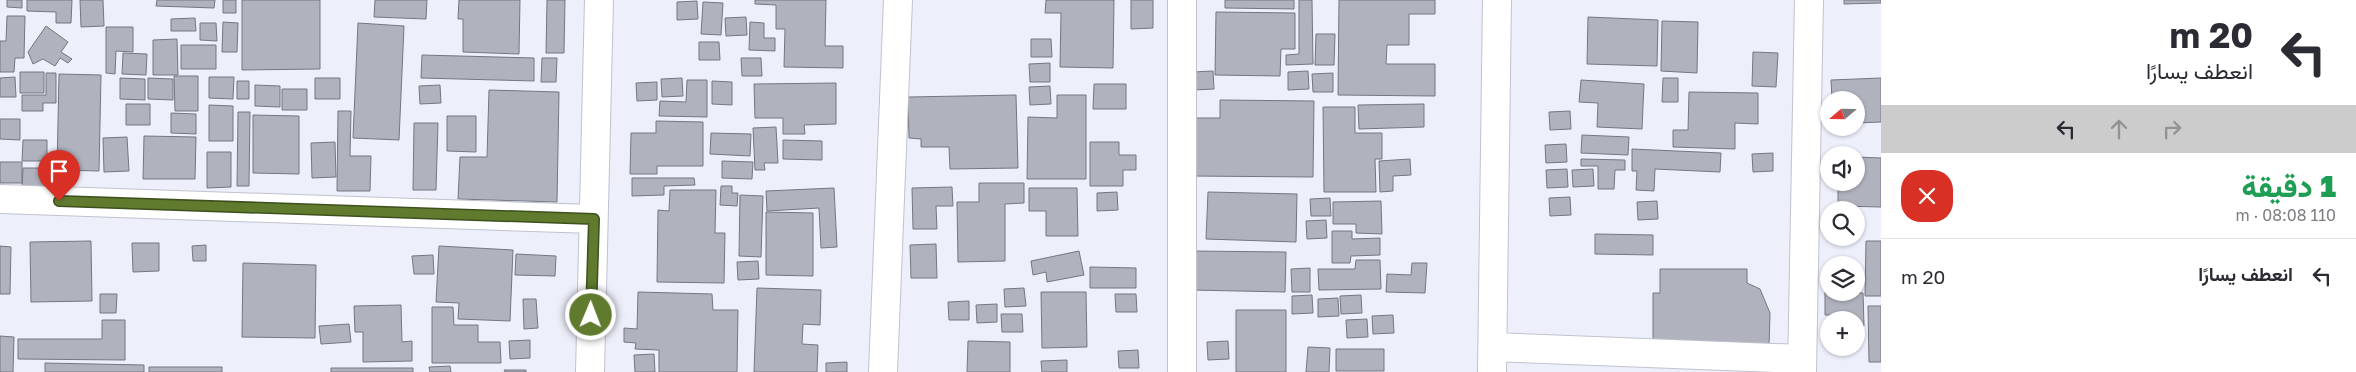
<!DOCTYPE html>
<html lang="ar">
<head>
<meta charset="utf-8">
<style>
	:root { --surface:#fff; --page:#f7f7f7; --text:#2b2b33; --muted:#7c7c81; --line:#e1e1e2 }
	body { margin:0; font-family:"Golos Text",Vazirmatn,sans-serif; background:var(--page); color:var(--text); direction:rtl; height:100vh; display:flex; flex-direction:column; font-size:19px; white-space:nowrap }
	* { box-sizing:border-box; margin:0 }
	p { font-size:16px; color:var(--muted) }
	.icon { flex:none; width:28px; height:28px; fill:none; stroke:currentColor; stroke-width:2; stroke-linecap:round; stroke-linejoin:round }
	.map { position:relative; flex:1; overflow:hidden; direction:ltr }
	.side { display:flex; flex-direction:column; background:var(--surface); width:475px }
	.side>* { flex:none }
	.hud { background:#fff; color:var(--text); overflow:hidden }
	.needle { width:32px; rotate:250deg }
	.tools { position:absolute; left:1820px; top:91px; display:grid; gap:10px }
	.tools a { display:grid; place-items:center; width:45px; height:45px; border-radius:50%; background:var(--surface); box-shadow:0 1px 4px #0004; font-size:25px }
	.pin { position:absolute; display:grid; place-items:center; width:42px; height:42px; color:#fff; margin:-51px -21px; border-radius:50% 50% 50% 0; rotate:-45deg; box-shadow:0 0 5px #0007 }
	.pin .icon { rotate:45deg }
	.me { position:absolute; width:55px; margin:-28px; rotate:1deg; stroke-linejoin:round; filter:drop-shadow(0 0 4px #0008) }
	.turn { display:flex; align-items:center; gap:18px; height:105px; padding:0 20px; font-size:22px }
	.turn .icon { width:65px; height:65px; stroke-width:2.5 }
	.turn b { display:block; font-size:35px; line-height:42px }
	.lanes { display:flex; align-items:center; height:48px; padding:0 20px; background:#0003; justify-content:center; gap:25px; direction:ltr }
	.lanes .off { opacity:.35 }
	.round { display:grid; place-items:center; flex:none; width:52px; height:52px; border-radius:20px; background:var(--page) }
	.head { display:flex; align-items:center; justify-content:space-between; height:85px; padding:0 20px }
	h1 { font-size:30px; font-weight:800; line-height:38px; color:#1e9e55 }
	ul { padding:0; list-style:none }
	li { display:flex; align-items:center; gap:15px; height:75px; padding:0 20px; border-top:1px solid var(--line) }
	li div { flex:1 }
	li b { display:block; font-size:19px }
	li em { font-style:normal }
	main { display:flex; flex:1; min-height:0 }
	.map>svg:first-child { display:block }
</style>
</head>
<body>
<main>
<section class="side">
<div class="hud">
<div class="turn"><svg class="icon" aria-label="left" viewBox="0 0 24 24"><path d="M17 20v-9H6M10 6l-5 5 5 5"/></svg><div><b>20 m</b>انعطف يسارًا</div></div>
<div class="lanes"><svg class="icon" aria-label="left" viewBox="0 0 24 24"><path d="M17 20v-9H6M10 6l-5 5 5 5"/></svg><svg class="icon off" aria-label="ahead" viewBox="0 0 24 24"><path d="M12 20V5M6 11l6-6 6 6"/></svg><svg class="icon off" aria-label="right" viewBox="0 0 24 24"><path d="M7 20v-9h11M14 6l5 5-5 5"/></svg></div>
</div>
<div class="head"><div><h1>1 دقيقة</h1><p>110 m · 08:08</p></div><a class="round" style="background:#d93025;color:#fff"><svg class="icon" aria-label="close" viewBox="0 0 24 24"><path d="M6 6l12 12M18 6L6 18"/></svg></a></div>
<ul>
<li><svg class="icon" aria-label="left" viewBox="0 0 24 24"><path d="M17 20v-9H6M10 6l-5 5 5 5"/></svg><div><b>انعطف يسارًا</b></div><em>20 m</em></li>
</ul>
</section>
<div class="map">
<svg width="1881" height="372" viewBox="0 0 1881 372">
	<rect width="100%" height="100%" fill="#edeffb"/>
	<path fill="#b0b2be" stroke="#747781" d="M7 0H22V8L7 7Z
		M27 0H72L71 23H56V12L27 11Z
		M80 0H103L104 26 81 27Z
		M157 0H215L214 8 156 6Z
		M223 0H236V13H223Z
		M242 0H320V69L242 70Z
		M375 0H427L426 19 374 17Z
		M459 0H520L519 54 463 52V19H458Z
		M547 0H565L564 53H546Z
		M755 0H826L825 46H843V68L784 67 785 29H776V5L755 4Z
		M1046 0H1114L1113 68 1060 67 1061 13H1045Z
		M1131 0H1153V28L1131 29Z
		M1225 0H1294V9L1225 8Z
		M1299 0H1312L1313 64 1286 65V55L1299 54Z
		M1339 0H1435V14H1409V45H1387L1386 64H1435V96L1338 95Z
		M1844 0H1881V3L1844 4Z
		M697 1 698 19 677 20V2Z
		M703 2 723 3 721 35 701 34Z
		M1216 12 1295 13V49H1281L1280 76 1215 75Z
		M7 16H25L24 58H15L14 72H0V41H6Z
		M746 17 747 35 726 36 725 18Z
		M1588 17 1658 20 1657 66 1587 64Z
		M195 18 196 31H171V19Z
		M1662 21 1698 22 1697 73 1661 71Z
		M223 22 238 23 237 52H222Z
		M750 22 764 23V38H775V51L749 50Z
		M200 23H216L217 41 200 40Z
		M358 23 404 26 399 140 353 138Z
		M46 26 68 42 61 52 72 59 68 63 60 58 55 66 43 59 33 64 28 52Z
		M106 27H133V52L116 51 115 74 106 73Z
		M1316 34H1335L1334 65H1315Z
		M177 39 178 75H153V40Z
		M1031 39H1051L1052 57H1031Z
		M699 42H719L720 60H699Z
		M181 45H216V69H181Z
		M1753 52 1778 53 1776 87 1752 86Z
		M123 53 147 54 146 75 122 74Z
		M422 55 534 58V81L421 78Z
		M542 58H557L556 82H541Z
		M741 58H761L762 76H742Z
		M1050 63V82H1030L1029 64Z
		M1213 71 1214 89 1193 90V72Z
		M1308 71 1309 89 1288 90V72Z
		M20 72H44V93H20Z
		M46 73H56V103H43V111H22V95H46Z
		M1333 73V92H1313L1312 74Z
		M59 74 101 75 99 171 57 170Z
		M174 76H198V111H175Z
		M15 77 16 97H0V78Z
		M209 77H234L233 99 209 98Z
		M120 78 145 79V100L120 99Z
		M148 78 173 79V100L148 99Z
		M315 78H340V99H315Z
		M682 78 683 96 662 97 661 79Z
		M1663 78H1678V102H1662Z
		M1881 78V122L1856 123V100H1832L1831 80Z
		M687 80H707V117L659 116 660 101 686 102Z
		M1581 80 1644 84 1642 129 1597 127 1598 103 1579 102Z
		M237 81H249V99H237Z
		M712 81 732 82V105L712 104Z
		M657 82V100L637 101 636 83Z
		M836 83V124L804 125 805 134H783V118H755L754 84Z
		M1094 84H1126V109H1093Z
		M255 85 280 86V107L255 106Z
		M440 85 441 103 420 104 419 86Z
		M1050 86 1051 104 1030 105 1029 87Z
		M282 89H307V110H282Z
		M489 90 559 92 557 202 458 199 460 157H487Z
		M1689 92 1758 93V124L1735 123V149L1673 147V130H1688Z
		M1016 95 1018 168 950 169 949 147H921V139L909 138 908 97Z
		M1057 95H1086V179H1027L1028 117 1057 118Z
		M1220 100 1314 101 1313 177 1190 176V118H1220Z
		M126 104H150V125H126Z
		M1424 104V127L1359 129 1358 105Z
		M209 105 233 106V141H209Z
		M1323 107H1355V133H1382V159H1375L1376 192H1324Z
		M338 111H351L350 156H371L370 191H337Z
		M1570 111 1571 129 1550 130 1549 112Z
		M238 112H250L249 186H237Z
		M171 113 196 114V134L171 133Z
		M253 115 299 116V174L253 173Z
		M447 116H476V152L447 151Z
		M0 119H20V140L0 139Z
		M656 121 703 122V166H657V174H630L631 133H656Z
		M414 123H438L436 190H413Z
		M776 127 778 163H764L765 170H755L753 128Z
		M711 133 751 134 750 156 710 154Z
		M1582 135 1629 137 1628 155 1581 153Z
		M144 136 196 137 195 179H143Z
		M127 137 129 171 104 172 103 138Z
		M23 140H47V161H22Z
		M783 140 822 141V160L783 159Z
		M335 142 336 177 312 178 311 143Z
		M1090 142H1119V155H1136V170H1123V186H1090Z
		M1566 144 1567 162 1546 163 1545 145Z
		M1632 149 1721 153 1720 172 1655 169 1654 191 1636 190 1637 171H1632Z
		M207 152H231V187L207 188Z
		M1773 153V171L1753 172 1752 154Z
		M1856 157 1881 158V207L1838 206V182H1856Z
		M1410 159 1411 175 1393 176V191L1380 192 1379 161Z
		M1581 159 1625 160V170H1615L1614 189H1598V166H1581Z
		M722 161 753 162 752 179 722 178Z
		M0 162H22V183H0Z
		M23 168H47V189H22Z
		M1567 169 1568 187 1547 188 1546 170Z
		M1593 169 1594 186 1573 187 1572 170Z
		M632 178H694L695 185 664 186V195L632 196Z
		M979 183H1024V203L1005 204V261L958 262 957 202H979Z
		M721 186H732V193H738L737 206 720 205Z
		M952 187 953 206H936L937 229H913L912 188Z
		M834 188 837 247 821 248 819 208 767 211 766 191Z
		M1029 188H1077L1078 236H1046V211H1029Z
		M670 190H716L715 233H725L724 283 657 282 658 210 669 211Z
		M1117 192 1118 210 1097 211V193Z
		M1208 192 1297 194 1296 242 1206 239Z
		M740 195 763 196 761 257 739 256Z
		M1570 197 1571 215 1550 216 1549 198Z
		M1330 198 1331 216H1311L1310 199Z
		M1381 201 1382 234 1356 233V224H1333V202Z
		M1657 201 1658 219 1638 220 1637 202Z
		M766 212 813 213V276L766 275Z
		M1326 220 1327 238 1307 239 1306 221Z
		M1332 231H1352V239L1380 238V255L1351 256 1350 263H1332Z
		M1595 234 1653 235V255L1595 254Z
		M91 241 92 301 31 302 30 242Z
		M1866 241H1881V296H1865Z
		M132 243H159V271L133 272Z
		M936 244 937 278H911L910 245Z
		M206 245V261H193L192 246Z
		M0 246 11 247 10 294H0Z
		M439 246 513 250 510 321 458 319 459 303 436 302Z
		M1079 251 1084 275 1047 282 1046 272 1033 275 1031 261Z
		M1192 251 1286 252 1285 292 1191 290Z
		M516 254 556 256 555 276 515 275Z
		M433 255 434 274H414L412 256Z
		M1356 260H1380L1381 289 1319 290 1318 269H1355Z
		M758 261 759 279 738 280 737 262Z
		M243 263 316 265 315 338 242 337Z
		M1412 263H1427L1425 293 1386 292 1387 274 1411 275Z
		M1090 267 1136 268V288H1090Z
		M1310 268V292H1292L1291 269Z
		M1660 269H1747V283L1760 289 1770 313 1769 347 1653 341V293H1660Z
		M757 288 821 290 820 325 803 324 802 344 818 345 817 372H754Z
		M1024 288 1026 306 1005 307 1004 289Z
		M638 292 712 294 713 310H738L737 372H659V350L635 349 636 343 624 342V328L637 329Z
		M1041 292H1086L1087 347 1042 348Z
		M1825 292 1863 293 1864 326H1856V320H1839V315H1825Z
		M100 294H117L116 313H100Z
		M1115 294H1136L1137 312H1116Z
		M1312 295 1313 313 1292 314V296Z
		M1361 295 1362 313 1341 314 1340 296Z
		M1338 298 1339 316 1318 317V299Z
		M523 299H536L538 328 524 329Z
		M969 301V320H949L948 302Z
		M997 304V322L977 323 976 305Z
		M401 305 402 342 412 341V361L363 362V332H355L354 306Z
		M1868 306H1881V362H1869Z
		M432 307H453L454 325H478V342H500L501 363H432Z
		M1236 310H1286V372H1236Z
		M1001 314H1022L1023 332H1002Z
		M1393 315 1394 333 1373 334 1372 316Z
		M1367 319 1368 337 1347 338 1346 320Z
		M102 320H125V360L18 359V339H102Z
		M349 324 351 342 321 344 319 326Z
		M0 336 14 337 13 372H0Z
		M530 340V358L510 359 509 341Z
		M968 341 1010 342V372H967Z
		M1228 341 1229 359 1208 360 1207 342Z
		M1308 347 1330 348 1329 372H1306Z
		M1336 349H1384V371H1336Z
		M1138 350 1139 368H1119L1118 351Z
		M654 354 655 372H635L634 355Z
		M1067 360V372H1042L1041 361Z
		M847 362V372H826V363Z
		M45 363 144 365V372H45Z
		M450 366 451 372H430L429 367Z
		M149 367H222V372H149Z
		M331 368H413V372H331Z
		M504 370H526V372H505Z"/>
	<g fill="none" stroke-linecap="round" stroke-linejoin="round">
		<defs>
			<path id="minor" d="M0 199 593 219
				M1493 347 1802 359
				M590 372 599 0
				M883 372 898 0
				M1182 372V0
				M1492 372 1497 0
				M1802 372 1809 0"/>
		</defs>
		<use href="#minor" stroke="#c0c3ce" stroke-width="30"/>
		<use href="#minor" stroke="#fff" stroke-width="28"/>
	</g>
	<g fill="none" stroke-linecap="round" stroke-linejoin="round">
		<defs>
			<path id="route" d="M59 201 594 219 591 315"/>
		</defs>
		<use href="#route" stroke="#3e501e" stroke-width="12"/>
		<use href="#route" stroke="#607b2e" stroke-width="9"/>
	</g>
</svg>
<div class="tools">
<a><svg class="needle" viewBox="-14 -14 28 28"><path d="M0-13l5 13h-10z" fill="#e53935"/><path d="M0 13l5-13h-10z" fill="#7c7c81"/></svg></a>
<a><svg class="icon" aria-label="sound" viewBox="0 0 24 24"><path d="M4 9h4l5-4v14l-5-4H4zM17 9q2 3 0 6"/></svg></a>
<a><svg class="icon" aria-label="search" viewBox="0 0 24 24"><circle cx="10" cy="10" r="6"/><path d="M15 15l6 6"/></svg></a>
<a><svg class="icon" aria-label="layers" viewBox="0 0 24 24"><path d="M12 4l9 5-9 5-9-5zM3 14l9 5 9-5"/></svg></a>
<a>+</a>
</div>
<div class="pin" style="left:59px;top:201px;background:#d93025"><svg class="icon" aria-label="arrive" viewBox="0 0 24 24"><path d="M6 21V4h12l-3 4 3 4H6"/></svg></div>
<svg class="me" style="left:591px;top:315px" viewBox="-20 -20 40 40"><circle r="17" fill="#607b2e" stroke="#fff" stroke-width="3"/><path d="M0-11L8 9 0 5-8 9z" fill="#fff"/></svg>
</div>
</main>
</body>
</html>
